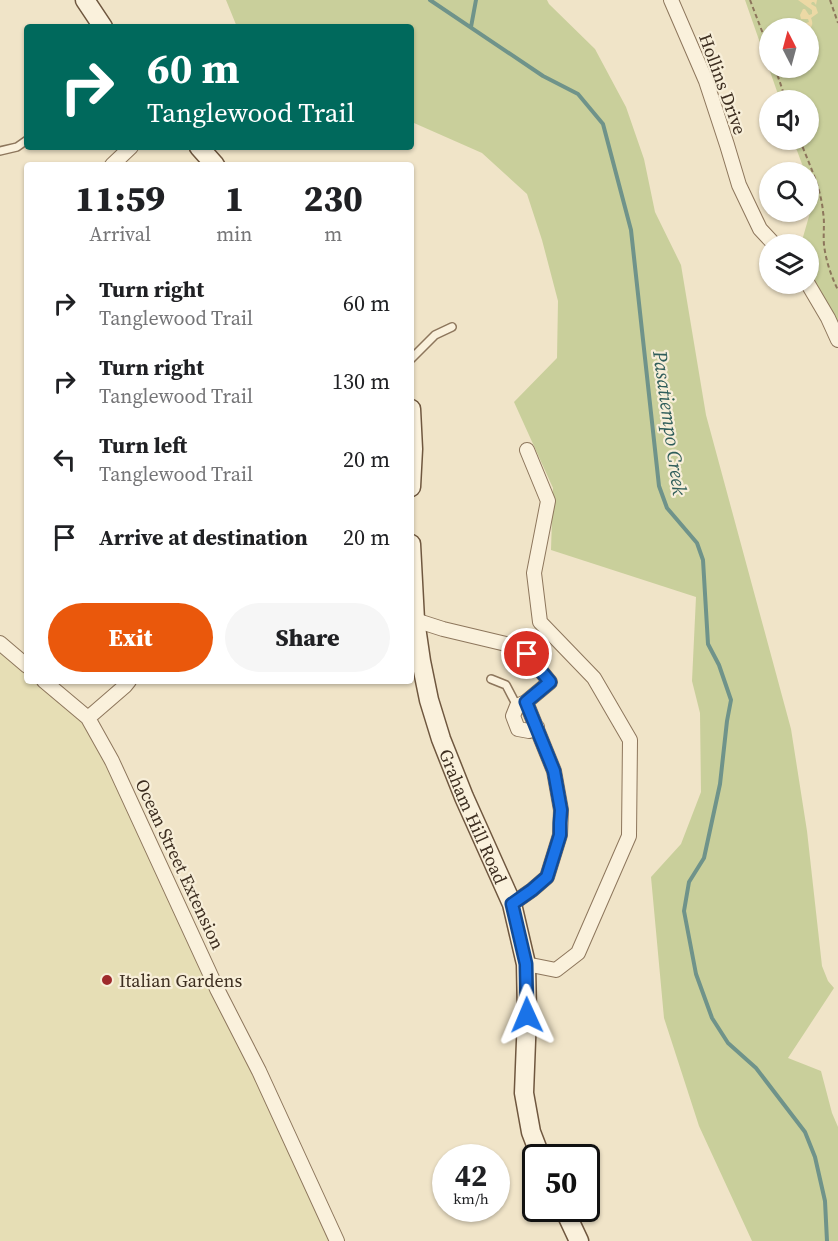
<!DOCTYPE html>
<html lang="en">
<head>
<meta charset="utf-8">
<style>
	:root { --surface:#fff; --page:#f6f6f6; --text:#202124; --muted:#757577; --accent:#ea580c }
	body { margin:0; font-family:"Source Serif 4",serif; background:var(--page); color:var(--text); height:100vh; display:flex; flex-direction:column; font-size:22px; white-space:nowrap }
	* { box-sizing:border-box; margin:0 }
	p { font-size:20px; color:var(--muted) }
	.icon { flex:none; width:33px; height:33px; fill:none; stroke:currentColor; stroke-width:2; stroke-linecap:round; stroke-linejoin:round }
	.map { position:relative; flex:1; overflow:hidden }
	.details { position:absolute; left:24px; top:162px; width:390px; height:522px; display:flex; flex-direction:column; background:var(--surface); border-radius:6px; box-shadow:0 2px 4px #0004 }
	.details>* { flex:none }
	.guide { position:absolute; left:24px; top:24px; width:390px; height:126px; border-radius:6px; box-shadow:0 2px 4px #0004; background:#00695c; color:#fff; overflow:hidden }
	.needle { width:39px; rotate:354deg }
	.fabs { position:absolute; left:759px; top:18px; display:grid; gap:12px }
	.fabs a { display:grid; place-items:center; width:60px; height:60px; border-radius:50%; background:var(--surface); box-shadow:0 2px 4px #0004; font-size:30px }
	.speed { position:absolute; left:432px; top:1144px; display:flex; gap:12px; font-size:30px; font-weight:700; text-align:center }
	.speed>* { display:grid; place-content:center; width:78px; height:78px; border-radius:50%; background:var(--surface); box-shadow:0 2px 4px #0004; line-height:1 }
	.speed small { font-size:15px; font-weight:400 }
	.speed .limit { border:3px solid #111; border-radius:9px; background:#fff; color:#111 }
	.pin { position:absolute; display:grid; place-items:center; width:51px; height:51px; color:#fff; margin:-26px; border:3px solid #fff; border-radius:50%; box-shadow:0 2px 6px #0007 }
	.me { position:absolute; width:66px; margin:-33px; rotate:359deg; stroke-linejoin:round; filter:drop-shadow(0 0 4px #0008) }
	.turn { display:flex; align-items:center; gap:21px; height:126px; padding:0 24px; font-size:27px }
	.turn .icon { width:78px; height:78px; stroke-width:2.5 }
	.turn b { display:block; font-size:42px; line-height:51px }
	.eta { display:flex; justify-content:space-evenly; align-items:center; height:102px; text-align:center }
	.eta b { font-size:36px; font-weight:800; line-height:42px }
	.action { display:flex; gap:12px; margin-top:auto; padding:12px 24px }
	.action a { flex:1; height:69px; border-radius:36px; background:var(--accent); color:#fff; font-size:24px; font-weight:800; line-height:69px; text-align:center }
	.action a+a { background:var(--page); color:var(--text) }
	ul { padding:0; list-style:none }
	li { display:flex; align-items:center; gap:18px; height:78px; padding:0 24px }
	li div { flex:1 }
	li b { display:block; font-size:22px }
	li em { font-style:normal }
	.map>svg:first-child { display:block }
</style>
</head>
<body>
<div class="map">
<svg width="838" height="1241" viewBox="0 0 838 1241">
	<rect width="100%" height="100%" fill="#f0e4c8"/>
	<path fill="#e6deb5" d="M0 642 27 664V681H47L92 718 336 1241H0Z"/>
	<path fill="#c9cf9b" fill-rule="evenodd" d="M226 0H547L549 4 595 49 626 107 644 159 655 212 681 265 706 415 791 729 807 831 822 966 828 981 834 988 788 1058 821 1071 832 1113 838 1127V1241H752L699 1126 664 1018 651 877 681 844 701 792 700 713 692 681 696 597 551 550 553 488 514 402 557 358 558 301 542 240 527 194 482 153 414 123H411V27H237Z
		M745 0H838V335L809 283 808 244H801L814 199 809 184 808 172H805L793 140H808V100H780ZM770 28H808V68H770Z"/>
	<path fill="#ecd9a5" d="M798 0H817L816 5 814 2H812L811 4 816 7 818 13 811 18C813 23 813 26 809 29L799 28 801 22 806 23 809 22 808 19H801L800 15 803 9H805L809 15 812 14V10Z"/>
	<g fill="none" stroke-linecap="round" stroke-linejoin="round">
		<path stroke="#6f938a" stroke-width="4" d="M430 0 543 76 578 94 603 124 631 230 659 486 667 508 697 543 703 560 708 644 719 665 731 700 727 721 720 784 704 858 689 882 684 911 696 974 712 1018 728 1043 756 1068 805 1132 815 1157 825 1201 827 1241
			M471 27 476 0"/>
		<defs>
			<path id="service" d="M0 151 17 147 27 140
				M411 359 435 335 452 327
				M491 679 506 685 517 706"/>
			<path id="minor" d="M671 0 706 81 727 145 739 185 760 229 774 244
				M112 165 131 147
				M808 284 828 318 838 340
				M415 620 443 629 506 644 527 654 550 682 526 702 554 771 561 810 560 835 547 877 532 890 512 904
				M0 643 27 666
				M44 681 88 718 112 761 217 989 259 1071 337 1241
				M526 702 517 706 513 716 518 729 529 731 537 727
				M88 718 125 686 129 681
				M526 964 556 970 578 953 629 836 630 740 594 678 540 622 534 573 548 501 527 450"/>
			<g id="secondary">
				<path d="M85 0 103 27"/>
				<path d="M199 147 215 165"/>
				<path d="M411 409 413 449 411 487"/>
				<path id="s1" d="M411 544 415 620 421 661 429 700 441 739 464 797 512 904 526 964 527 1015 524 1093 531 1132 541 1158"/>
				<path d="M564 1209 579 1241"/>
			</g>
		</defs>
		<use href="#service" stroke="#8d765c" stroke-width="10"/>
		<use href="#minor" stroke="#8d765c" stroke-width="16"/>
		<use href="#secondary" stroke="#6f573f" stroke-width="21"/>
		<path stroke="#8d765c" stroke-width="2" stroke-dasharray="4.5 3" stroke-linecap="butt" d="M750 0 770 52
			M830 0 838 23
			M775 68 786 100
			M800 140C808 162 821 187 823 212 825 223 823 234 824 245 826 261 831 276 838 290"/>
		<use href="#service" stroke="#faf1dc" stroke-width="7"/>
		<use href="#minor" stroke="#faf1dc" stroke-width="14"/>
		<use href="#secondary" stroke="#faf1dc" stroke-width="18"/>
	</g>
	<g fill="none" stroke-linecap="round" stroke-linejoin="round">
		<defs>
			<path id="route" d="M527 654 550 682 526 702 554 771 561 810 560 823V835L547 877 532 890 512 904 526 964 527 1015"/>
		</defs>
		<use href="#route" stroke="#114b97" stroke-width="15"/>
		<use href="#route" stroke="#1a73e8" stroke-width="10"/>
	</g>
	<circle fill="#9e2a2b" stroke="#f7eed8" stroke-width="2" cx="107" cy="980" r="6"/>
	<g text-anchor="middle" dominant-baseline="central" stroke-width="4.5" stroke-linejoin="round" paint-order="stroke">
		<g font-size="18" fill="#3d2e20" stroke="#f7eed8">
			<text transform="translate(723 84) rotate(70)">Hollins Drive</text>
			<text stroke="none"><textPath href="#s1" startOffset="282">Graham Hill Road</textPath></text>
			<text transform="translate(180 864) rotate(65)">Ocean Street Extension</text>
		</g>
		<g font-size="18" fill="#3d2e20" stroke="#f7eed8" text-anchor="start">
			<text x="119" y="980">Italian Gardens</text>
		</g>
		<g font-size="20" font-style="italic" fill="#2f5d5a" stroke="#f7eed8">
			<text transform="translate(670 423) rotate(82)">Pasatiempo Creek</text>
		</g>
	</g>
</svg>
<div class="fabs">
<a><svg class="needle" viewBox="-14 -14 28 28"><path d="M0-13l5 13h-10z" fill="#e53935"/><path d="M0 13l5-13h-10z" fill="#757577"/></svg></a>
<a><svg class="icon" aria-label="sound" viewBox="0 0 24 24"><path d="M4 9h4l5-4v14l-5-4H4zM17 9q2 3 0 6"/></svg></a>
<a><svg class="icon" aria-label="search" viewBox="0 0 24 24"><circle cx="10" cy="10" r="6"/><path d="M15 15l6 6"/></svg></a>
<a><svg class="icon" aria-label="layers" viewBox="0 0 24 24"><path d="M12 4l9 5-9 5-9-5zM3 14l9 5 9-5"/></svg></a>
</div>
<div class="speed"><div>42<small>km/h</small></div><div class="limit">50</div></div>
<div class="pin" style="left:527px;top:654px;background:#d93025"><svg class="icon" aria-label="arrive" viewBox="0 0 24 24"><path d="M6 21V4h12l-3 4 3 4H6"/></svg></div>
<svg class="me" style="left:527px;top:1015px" viewBox="-20 -20 40 40"><path d="M0-17L14 15 0 8-14 15z" fill="#1a73e8" stroke="#fff" stroke-width="4"/></svg>
<div class="guide">
<div class="turn"><svg class="icon" aria-label="right" viewBox="0 0 24 24"><path d="M7 20v-9h11M14 6l5 5-5 5"/></svg><div><b>60 m</b>Tanglewood Trail</div></div>
</div>
<section class="details">
<div class="eta">
<div><b>11:59</b><p>Arrival</p></div>
<div><b>1</b><p>min</p></div>
<div><b>230</b><p>m</p></div>
</div>
<ul>
<li><svg class="icon" aria-label="right" viewBox="0 0 24 24"><path d="M7 20v-9h11M14 6l5 5-5 5"/></svg><div><b>Turn right</b><p>Tanglewood Trail</p></div><em>60 m</em></li>
<li><svg class="icon" aria-label="right" viewBox="0 0 24 24"><path d="M7 20v-9h11M14 6l5 5-5 5"/></svg><div><b>Turn right</b><p>Tanglewood Trail</p></div><em>130 m</em></li>
<li><svg class="icon" aria-label="left" viewBox="0 0 24 24"><path d="M17 20v-9H6M10 6l-5 5 5 5"/></svg><div><b>Turn left</b><p>Tanglewood Trail</p></div><em>20 m</em></li>
<li><svg class="icon" aria-label="arrive" viewBox="0 0 24 24"><path d="M6 21V4h12l-3 4 3 4H6"/></svg><div><b>Arrive at destination</b></div><em>20 m</em></li>
</ul>
<div class="action"><a>Exit</a><a>Share</a></div>
</section>
</div>
</body>
</html>
